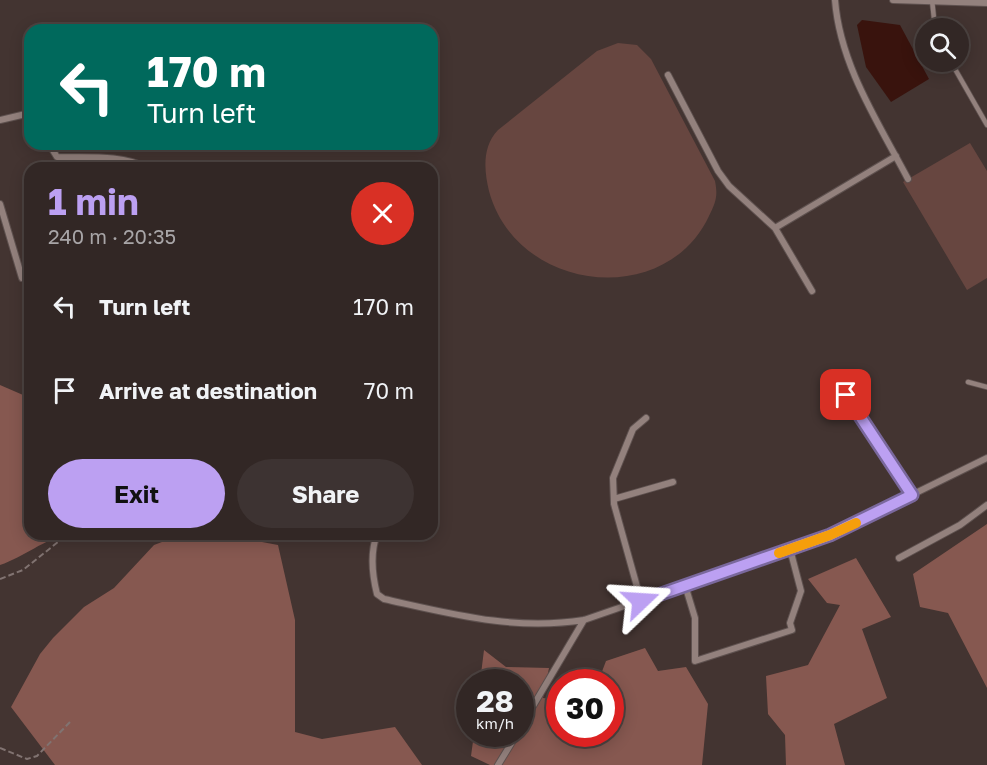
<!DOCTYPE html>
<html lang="en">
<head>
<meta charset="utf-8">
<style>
	:root { --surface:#322725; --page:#3d3332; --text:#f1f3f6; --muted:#a8a5a7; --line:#4d4442; --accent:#bca0f2 }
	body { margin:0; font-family:"Golos Text",sans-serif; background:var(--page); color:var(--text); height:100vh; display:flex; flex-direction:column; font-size:22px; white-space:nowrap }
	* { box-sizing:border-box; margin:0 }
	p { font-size:20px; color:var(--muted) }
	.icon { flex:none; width:33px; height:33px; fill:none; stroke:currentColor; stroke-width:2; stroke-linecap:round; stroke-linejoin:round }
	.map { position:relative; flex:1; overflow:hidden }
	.sheet { position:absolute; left:24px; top:162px; width:414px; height:378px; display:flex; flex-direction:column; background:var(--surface); border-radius:18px; box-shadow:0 3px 15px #0003,0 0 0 2px var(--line) }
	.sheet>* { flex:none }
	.hud { position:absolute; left:24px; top:24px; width:414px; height:126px; border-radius:18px; box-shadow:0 3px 15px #0003,0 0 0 2px var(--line); background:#00695c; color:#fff; overflow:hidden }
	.fabs { position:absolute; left:915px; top:18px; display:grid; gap:12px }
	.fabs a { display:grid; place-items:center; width:54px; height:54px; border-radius:50%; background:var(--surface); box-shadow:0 3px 15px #0003,0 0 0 2px var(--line); font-size:30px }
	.speed { position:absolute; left:456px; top:669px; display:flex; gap:12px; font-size:30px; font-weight:700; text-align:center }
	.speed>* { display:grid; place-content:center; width:78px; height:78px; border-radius:50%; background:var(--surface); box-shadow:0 3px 15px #0003,0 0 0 2px var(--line); line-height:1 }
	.speed small { font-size:15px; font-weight:400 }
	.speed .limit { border:9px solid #d22; background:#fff; color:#111 }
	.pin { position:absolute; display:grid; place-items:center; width:51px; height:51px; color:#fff; margin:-26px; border-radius:12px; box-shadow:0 3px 9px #0006 }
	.me { position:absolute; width:66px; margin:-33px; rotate:70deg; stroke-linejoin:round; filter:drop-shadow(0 0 4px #0008) }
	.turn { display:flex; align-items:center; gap:21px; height:126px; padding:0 24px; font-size:27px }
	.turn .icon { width:78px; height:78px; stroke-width:2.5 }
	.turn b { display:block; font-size:42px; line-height:51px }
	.round { display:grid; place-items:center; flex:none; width:63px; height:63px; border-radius:32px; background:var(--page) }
	.overview { display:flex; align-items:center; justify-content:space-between; height:102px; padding:0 24px }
	h1 { font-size:36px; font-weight:700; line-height:45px; color:var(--accent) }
	.primary-button { display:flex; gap:12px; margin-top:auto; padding:12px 24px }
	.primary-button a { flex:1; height:69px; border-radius:36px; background:var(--accent); color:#111; font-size:24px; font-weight:700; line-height:69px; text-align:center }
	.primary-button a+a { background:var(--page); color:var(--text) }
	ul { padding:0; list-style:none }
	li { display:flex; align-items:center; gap:18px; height:84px; padding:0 24px }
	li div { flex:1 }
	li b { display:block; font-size:22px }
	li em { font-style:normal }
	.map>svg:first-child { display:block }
</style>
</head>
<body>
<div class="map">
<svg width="987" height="765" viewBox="0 0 987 765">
	<rect width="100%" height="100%" fill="#433431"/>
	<path fill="#674640" d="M618 43 637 45 651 59 715 181C718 196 716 202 709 216 665 310 516 292 489 191 484 170 482 147 498 130L597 51Z
		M970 143 987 171V278L967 290 903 182Z"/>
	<path fill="#865850" d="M0 385 30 398V534H69C44 539 24 557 0 565Z
		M987 524V688L948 613 920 607 913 574Z
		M183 534H218L278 545 295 620V732L322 739 395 727 422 765H55L11 707 40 654 53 638 84 607 114 588 154 545Z
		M856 558 891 617 862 629 887 698 834 724 845 765H786L785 735 768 714 766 676 808 665 840 605 827 603 808 579Z
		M645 648 658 671 686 667 708 704 702 765H490L471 756 474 734H520V682H480L484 650 506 667 549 668 543 698 559 700 560 734H610V682H598L606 661Z"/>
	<path fill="#39130d" d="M862 20 900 25 929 79 891 102 866 67 857 25Z"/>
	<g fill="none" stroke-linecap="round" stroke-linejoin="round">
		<defs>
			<path id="lane" d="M932 0 935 28
				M951 62 987 125
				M968 382 987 387"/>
			<path id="street" d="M835 0C840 65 878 122 908 179
				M893 0 987 3
				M668 75 718 171 729 186 775 228 812 291
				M0 120 30 113
				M49 144 57 157C87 158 120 154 148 168
				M0 204 22 278
				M775 228 896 156
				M846 395 913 495
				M614 499 673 482
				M377 534C370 553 372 574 377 594L384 599C452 614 514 631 584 620L830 535 987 458
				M899 558 960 525 987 505
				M685 585 695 618V661L792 630 790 623 801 591 790 549
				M641 601 614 504 613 478 633 429 646 418
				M520 728 584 620
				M498 765 517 734"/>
		</defs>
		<use href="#lane" stroke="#5e514f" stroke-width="6"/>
		<use href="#street" stroke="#5e514f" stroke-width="8"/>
		<path stroke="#817371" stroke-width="2" stroke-dasharray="6 3" stroke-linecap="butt" d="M25 286 30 298
			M0 579 23 570 68 534
			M0 748 27 759 37 756 70 722"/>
		<use href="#lane" stroke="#93817d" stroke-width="4.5"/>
		<use href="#street" stroke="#93817d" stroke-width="6"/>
	</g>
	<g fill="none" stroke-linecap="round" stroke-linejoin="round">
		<defs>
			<path id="route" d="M641 601 830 535 912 495 846 395"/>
		</defs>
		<use href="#route" stroke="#7a689d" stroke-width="15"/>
		<use href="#route" stroke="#bca0f2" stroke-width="10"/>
		<path stroke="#f59e0b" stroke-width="10" d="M779 553 830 535 856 523"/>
	</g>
</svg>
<div class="fabs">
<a><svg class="icon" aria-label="search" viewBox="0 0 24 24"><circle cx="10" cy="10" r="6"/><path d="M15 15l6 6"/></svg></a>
</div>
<div class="speed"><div>28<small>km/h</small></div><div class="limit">30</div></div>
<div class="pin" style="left:846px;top:395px;background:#d93025"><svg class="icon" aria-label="arrive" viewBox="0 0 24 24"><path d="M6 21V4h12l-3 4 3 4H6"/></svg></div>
<svg class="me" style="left:641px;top:601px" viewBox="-20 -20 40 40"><path d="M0-17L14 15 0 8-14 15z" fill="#bca0f2" stroke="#fff" stroke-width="4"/></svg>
<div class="hud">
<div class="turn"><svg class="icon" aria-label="left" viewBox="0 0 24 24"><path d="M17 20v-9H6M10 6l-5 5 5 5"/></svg><div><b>170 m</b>Turn left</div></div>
</div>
<section class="sheet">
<div class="overview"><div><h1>1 min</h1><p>240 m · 20:35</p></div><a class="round" style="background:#d93025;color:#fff"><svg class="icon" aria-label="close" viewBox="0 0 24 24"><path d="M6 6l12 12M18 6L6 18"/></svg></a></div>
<ul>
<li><svg class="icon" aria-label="left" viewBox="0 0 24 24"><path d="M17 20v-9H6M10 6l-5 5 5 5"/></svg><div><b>Turn left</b></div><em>170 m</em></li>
<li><svg class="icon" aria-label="arrive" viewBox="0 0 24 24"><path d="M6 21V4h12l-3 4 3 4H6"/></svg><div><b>Arrive at destination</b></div><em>70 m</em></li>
</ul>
<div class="primary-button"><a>Exit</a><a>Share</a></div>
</section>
</div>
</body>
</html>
